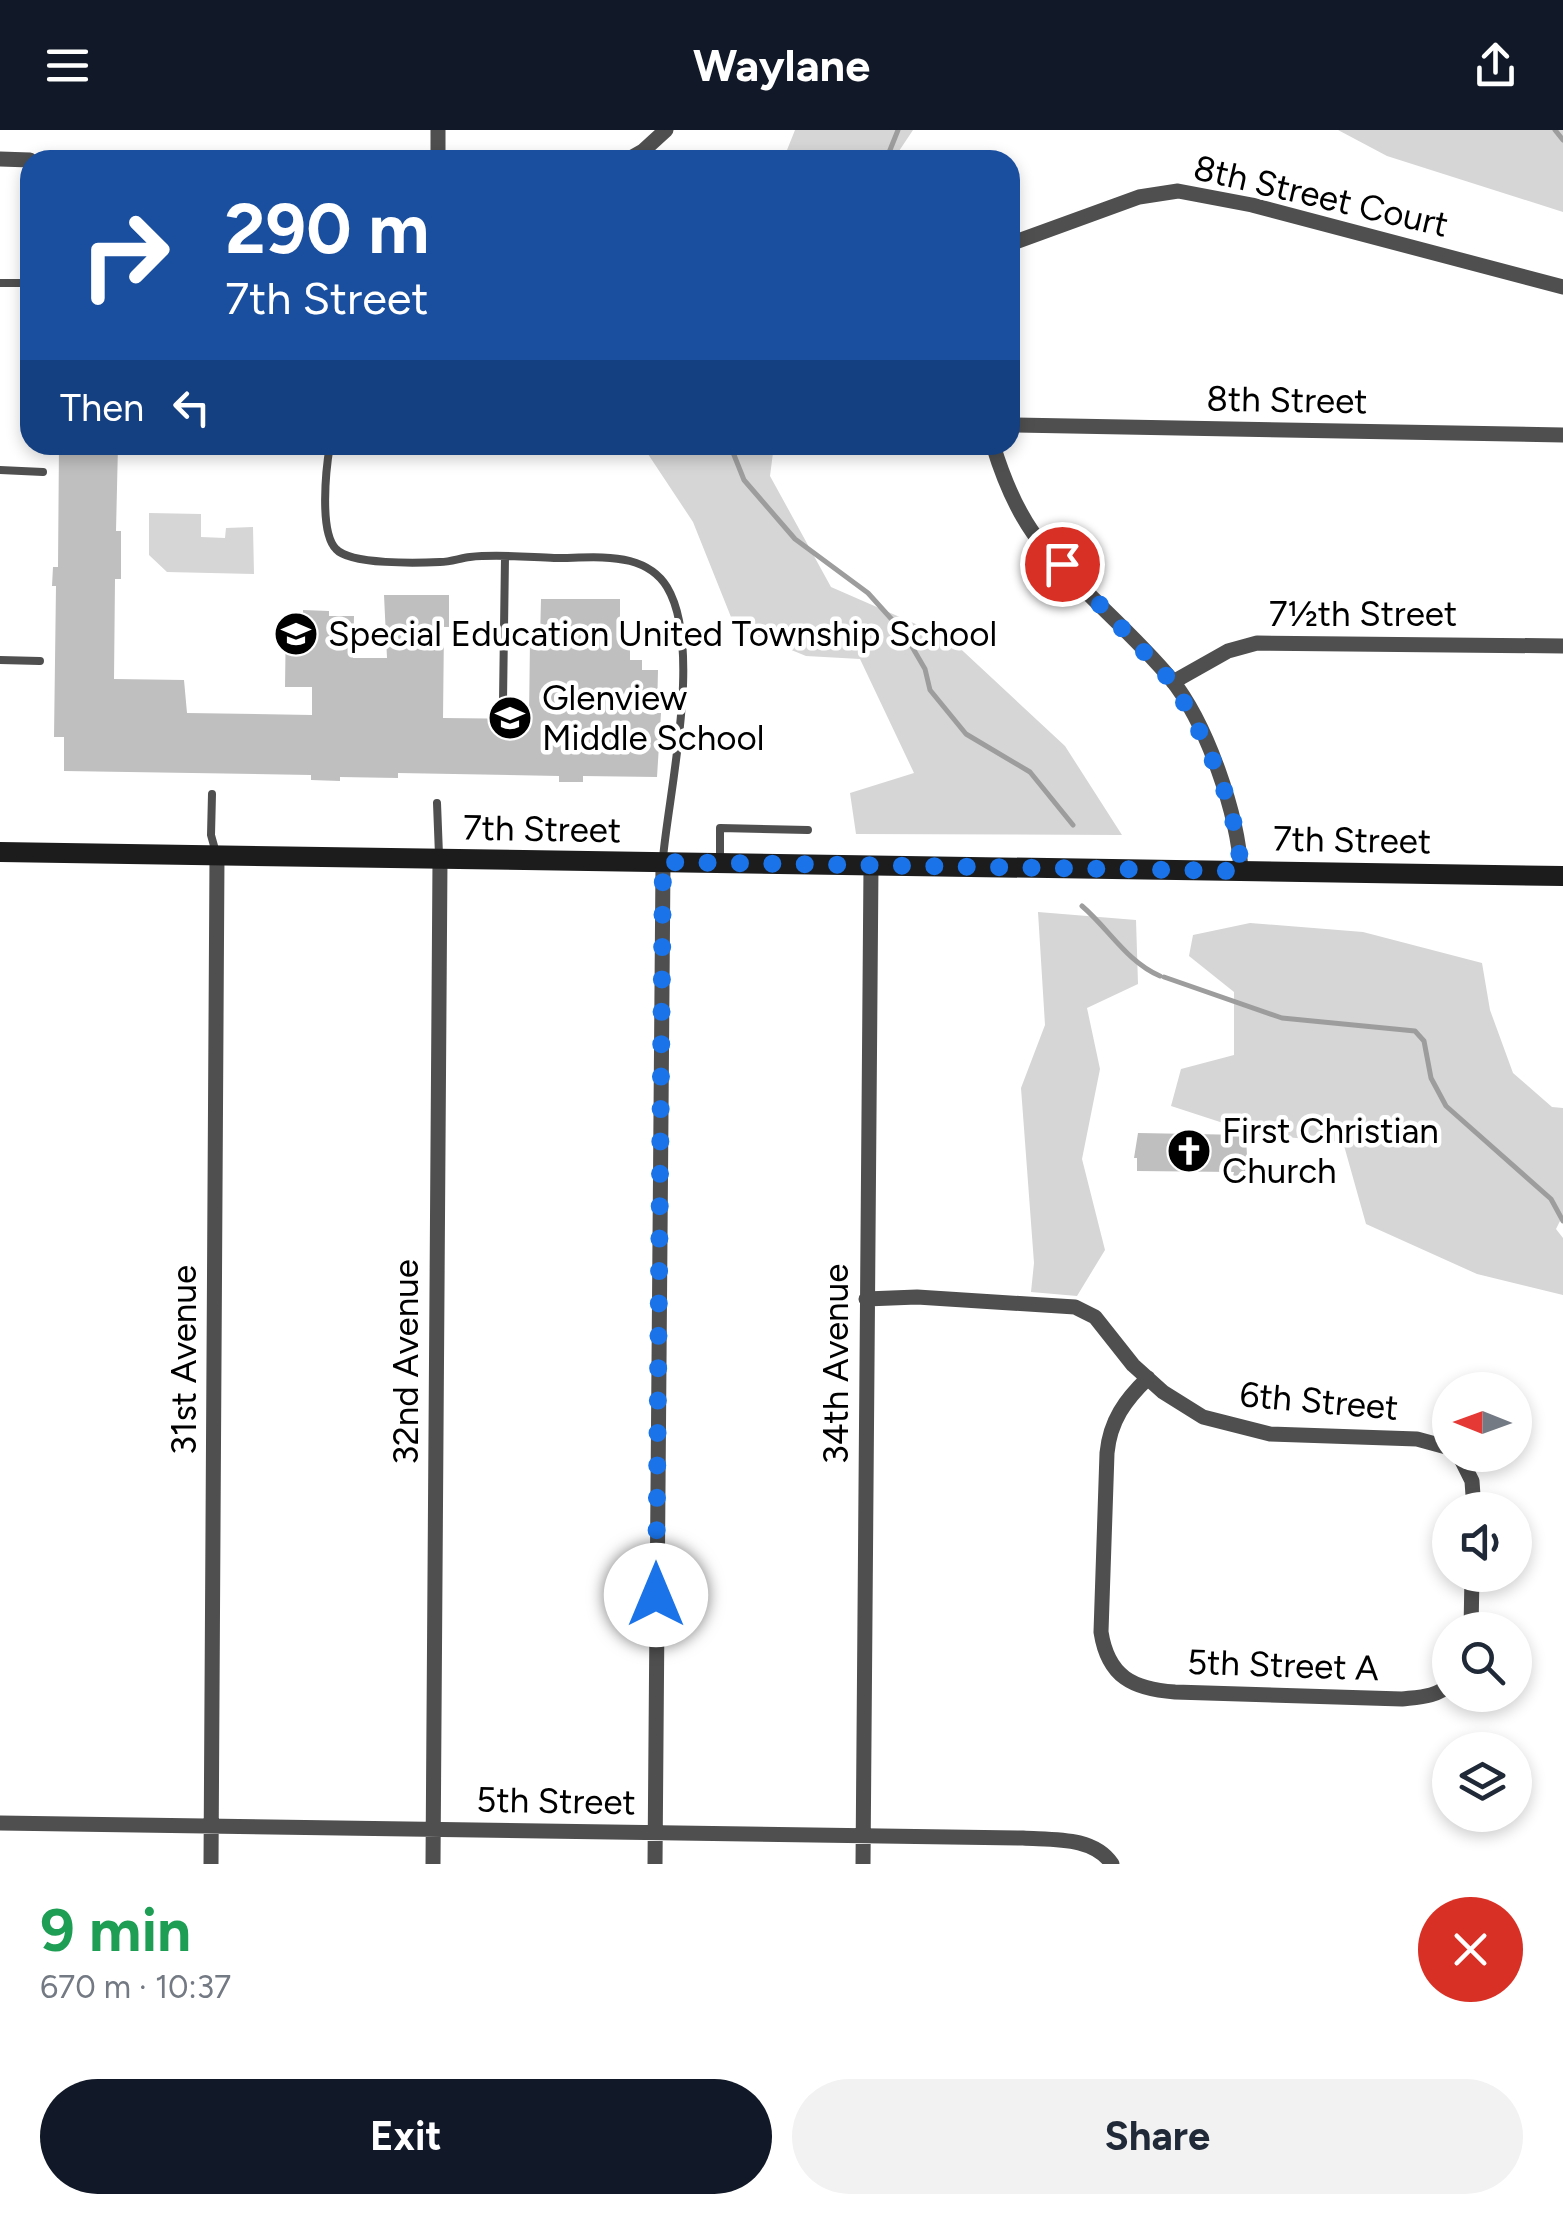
<!DOCTYPE html>
<html lang="en">
<head>
<meta charset="utf-8">
<style>
	:root { --surface:#fff; --page:#f2f2f3; --text:#1f2937; --muted:#747a83; --accent:#111827 }
	body { margin:0; font-family:Figtree,sans-serif; background:var(--page); color:var(--text); height:100vh; display:flex; flex-direction:column; font-size:38px; white-space:nowrap }
	* { box-sizing:border-box; margin:0 }
	p { font-size:32px; color:var(--muted) }
	.icon { flex:none; width:55px; height:55px; fill:none; stroke:currentColor; stroke-width:2; stroke-linecap:round; stroke-linejoin:round }
	.map { position:relative; height:1734px; overflow:hidden }
	.drawer { display:flex; flex-direction:column; background:var(--surface); flex:1 }
	.drawer>* { flex:none }
	.guide { position:absolute; left:20px; top:20px; width:1000px; height:305px; border-radius:30px; box-shadow:0 5px 15px #0003; background:#1a4fa0; color:#fff; overflow:hidden }
	.needle { width:65px; rotate:271deg }
	.tools { position:absolute; left:1432px; top:1242px; display:grid; gap:20px }
	.tools a { display:grid; place-items:center; width:100px; height:100px; border-radius:50%; background:var(--surface); box-shadow:0 5px 15px #0003; font-size:50px }
	.pin { position:absolute; display:grid; place-items:center; width:85px; height:85px; color:#fff; margin:-42px; border:5px solid #fff; border-radius:50%; box-shadow:0 2px 10px #0007 }
	.me { position:absolute; width:110px; margin:-55px; rotate:0deg; stroke-linejoin:round; filter:drop-shadow(0 0 8px #0008) }
	.turn { display:flex; align-items:center; gap:35px; height:210px; padding:0 40px; font-size:45px }
	.turn .icon { width:130px; height:130px; stroke-width:2.5 }
	.turn b { display:block; font-size:70px; line-height:85px }
	.then { display:flex; align-items:center; height:95px; padding:0 40px; background:#0003; gap:20px; font-size:38px }
	.round { display:grid; place-items:center; flex:none; width:105px; height:105px; border-radius:52px; background:var(--page) }
	.headline { display:flex; align-items:center; justify-content:space-between; height:170px; padding:0 40px }
	h1 { font-size:60px; font-weight:700; line-height:75px; color:#1e9e55 }
	.primary-button { display:flex; gap:20px; margin-top:auto; padding:20px 40px }
	.primary-button a { flex:1; height:115px; border-radius:60px; background:var(--accent); color:#fff; font-size:40px; font-weight:700; line-height:115px; text-align:center }
	.primary-button a+a { background:var(--page); color:var(--text) }
	header { display:flex; justify-content:space-between; align-items:center; height:130px; padding:0 40px; background:var(--accent); color:#fff; font-size:45px; font-weight:700 }
	.map>svg:first-child { display:block }
</style>
</head>
<body>
<header><svg class="icon" aria-label="menu" viewBox="0 0 24 24"><path d="M4 6h16M4 12h16M4 18h16"/></svg>Waylane<svg class="icon" aria-label="share" viewBox="0 0 24 24"><path d="M12 15V3M7 8l5-5 5 5M5 13v7h14v-7"/></svg></header>
<div class="map">
<svg width="1563" height="1734" viewBox="0 0 1563 1734">
	<rect width="100%" height="100%" fill="#fff"/>
	<path fill="#d6d6d6" d="M795 0H913L893 30H783Z
		M1338 0H1563V82L1387 26Z
		M642 315H774L770 346 831 457 950 509 1065 616 1122 705 856 704 850 663 914 643 860 529 806 526 735 497 693 392Z
		M149 383 201 384V407L225 408 226 398 253 397 254 444 167 442 149 425Z
		M1038 782 1136 790 1138 854 1087 878 1100 939 1082 1029 1105 1120 1077 1166 1031 1162 1034 1133 1021 958 1045 895Z
		M1250 793 1363 802 1482 833 1490 880 1513 943 1552 977 1563 978V1085L1556 1099 1563 1108V1165L1477 1144 1366 1094 1343 1012 1260 1005 1171 976 1181 939 1234 925V862L1189 826 1193 805Z"/>
	<g fill="none" stroke-linecap="round" stroke-linejoin="round">
		<path stroke="#9d9d9d" stroke-width="5" d="M1555 0 1563 10
			M886 30 898 0
			M730 315 744 350 795 409 868 463 904 503 925 539 930 560 966 604 1030 642 1073 695
			M1082 776C1109 799 1127 832 1160 846
			M1164 847 1282 888 1415 901 1424 911 1431 948 1446 976 1551 1069 1563 1091"/>
	</g>
	<path fill="#bfbfbf" d="M59 315H118L116 401H121V449H115L114 549 184 550 187 583 312 585V557H285L286 485 303 486V480L329 481V486H354L353 528H387L384 465H449V497H444L443 588 529 589 530 510H540L541 469H620V510L630 511V530H642V540H658L657 583H661L657 647 583 646V652H559V646L398 643V648L340 647V651L311 650V645L64 641V607H54L56 456H52L53 437H58Z
		M1138 1003 1246 1005 1248 1047 1233 1046 1234 1042 1137 1041V1028H1134Z"/>
	<g fill="none" stroke-linecap="round" stroke-linejoin="round">
		<path stroke="#4f4f4f" stroke-width="8" d="M0 153H30
			M330 315C326 338 319 402 336 419 350 435 419 433 440 432 451 432 460 428 470 427 498 424 527 427 554 428 579 428 607 425 630 431 645 435 659 444 667 457 703 517 669 660 663 728
			M0 340 43 342
			M0 530 40 531
			M503 571 505 427
			M212 664 211 705 216 723
			M437 673 439 725
			M720 729V698L808 700"/>
		<path stroke="#4f4f4f" stroke-width="15" d="M0 29 30 30
			M438 30V0
			M627 30 643 21 666 0
			M1010 114 1139 67 1178 61 1252 75 1563 157
			M1010 295 1563 305
			M993 315C1004 351 1019 388 1044 417 1083 463 1132 502 1171 549 1207 594 1238 684 1241 741
			M1173 552 1228 521 1257 513 1563 516
			M866 1169 917 1167 1075 1177 1095 1187 1133 1235 1163 1262 1203 1287 1270 1304 1417 1309 1450 1318
			M1148 1248C1125 1270 1110 1291 1107 1323L1101 1502C1108 1547 1133 1559 1175 1562L1402 1569C1420 1567 1437 1567 1450 1554
			M1459 1325 1472 1351 1474 1380
			M1471 1500 1472 1445
			M0 1693 1023 1708C1052 1710 1093 1706 1112 1734
			M211 1734 217 726
			M433 1734 440 730
			M655 1734 663 733
			M863 1734 871 735"/>
		<path stroke="#1c1c1c" stroke-width="20" d="M0 722 1563 746"/>
	</g>
	<g fill="none" stroke-linecap="round" stroke-linejoin="round">
		<path stroke="#1a73e8" stroke-width="18" stroke-dasharray="0 32.4" d="M656 1465 663 732 1241 741C1237 675 1206 608 1172 552L1062 434"/>
	</g>
	<defs>
		<symbol id="school-disc" viewBox="-11 -11 22 22"><circle r="9.5" fill="#000" stroke="#fff"/><path d="M0-5L7-2L0 1L-7-2ZM-4 1L0 2.5L4 1V4Q0 6-4 4Z" fill="#fff"/></symbol>
		<symbol id="church-disc" viewBox="-11 -11 22 22"><circle r="9.5" fill="#000" stroke="#fff"/><path d="M-1.2-6h2.4v3.5h3.3v2.4h-3.3V6h-2.4V-.1h-3.3v-2.4h3.3Z" fill="#fff"/></symbol>
	</defs>
	<g fill-rule="evenodd">
		<use href="#school-disc" x="271" y="479" width="50" height="50"/>
		<use href="#school-disc" x="485" y="563" width="50" height="50"/>
		<use href="#church-disc" x="1164" y="996" width="50" height="50"/>
	</g>
	<g text-anchor="middle" dominant-baseline="central" stroke-width="9" stroke-linejoin="round" paint-order="stroke">
		<g font-size="35" fill="#000" stroke="#fff">
			<text transform="translate(1321 66) rotate(13)">8th Street Court</text>
			<text transform="translate(1287 270) rotate(1)">8th Street</text>
			<text x="1363" y="484">7½th Street</text>
			<text transform="translate(542 699) rotate(1)">7th Street</text>
			<text transform="translate(1352 710) rotate(1)">7th Street</text>
			<text transform="translate(184 1230) rotate(-90)">31st Avenue</text>
			<text transform="translate(406 1232) rotate(-90)">32nd Avenue</text>
			<text transform="translate(836 1234) rotate(-90)">34th Avenue</text>
			<text transform="translate(1319 1271) rotate(5)">6th Street</text>
			<text transform="translate(1283 1535) rotate(2)">5th Street A</text>
			<text transform="translate(556 1671) rotate(1)">5th Street</text>
		</g>
		<g font-size="35" fill="#000" stroke="#fff" text-anchor="start">
			<text x="328" y="504">Special Education United Township School</text>
			<text x="542" y="568">Glenview<tspan x="542" dy="40">Middle School</tspan></text>
			<text x="1222" y="1001">First Christian<tspan x="1222" dy="40">Church</tspan></text>
		</g>
	</g>
</svg>
<div class="tools">
<a><svg class="needle" viewBox="-14 -14 28 28"><path d="M0-13l5 13h-10z" fill="#e53935"/><path d="M0 13l5-13h-10z" fill="#747a83"/></svg></a>
<a><svg class="icon" aria-label="sound" viewBox="0 0 24 24"><path d="M4 9h4l5-4v14l-5-4H4zM17 9q2 3 0 6"/></svg></a>
<a><svg class="icon" aria-label="search" viewBox="0 0 24 24"><circle cx="10" cy="10" r="6"/><path d="M15 15l6 6"/></svg></a>
<a><svg class="icon" aria-label="layers" viewBox="0 0 24 24"><path d="M12 4l9 5-9 5-9-5zM3 14l9 5 9-5"/></svg></a>
</div>
<div class="pin" style="left:1062px;top:434px;background:#d93025"><svg class="icon" aria-label="arrive" viewBox="0 0 24 24"><path d="M6 21V4h12l-3 4 3 4H6"/></svg></div>
<svg class="me" style="left:656px;top:1465px" viewBox="-20 -20 40 40"><circle r="19" fill="#fff"/><path d="M0-13L10 11 0 6-10 11z" fill="#1a73e8"/></svg>
<div class="guide">
<div class="turn"><svg class="icon" aria-label="right" viewBox="0 0 24 24"><path d="M7 20v-9h11M14 6l5 5-5 5"/></svg><div><b>290 m</b>7th Street</div></div>
<div class="then">Then<svg class="icon" aria-label="left" viewBox="0 0 24 24"><path d="M17 20v-9H6M10 6l-5 5 5 5"/></svg></div>
</div>
</div>
<section class="drawer">
<div class="headline"><div><h1>9 min</h1><p>670 m · 10:37</p></div><a class="round" style="background:#d93025;color:#fff"><svg class="icon" aria-label="close" viewBox="0 0 24 24"><path d="M6 6l12 12M18 6L6 18"/></svg></a></div>
<div class="primary-button"><a>Exit</a><a>Share</a></div>
</section>
</body>
</html>
